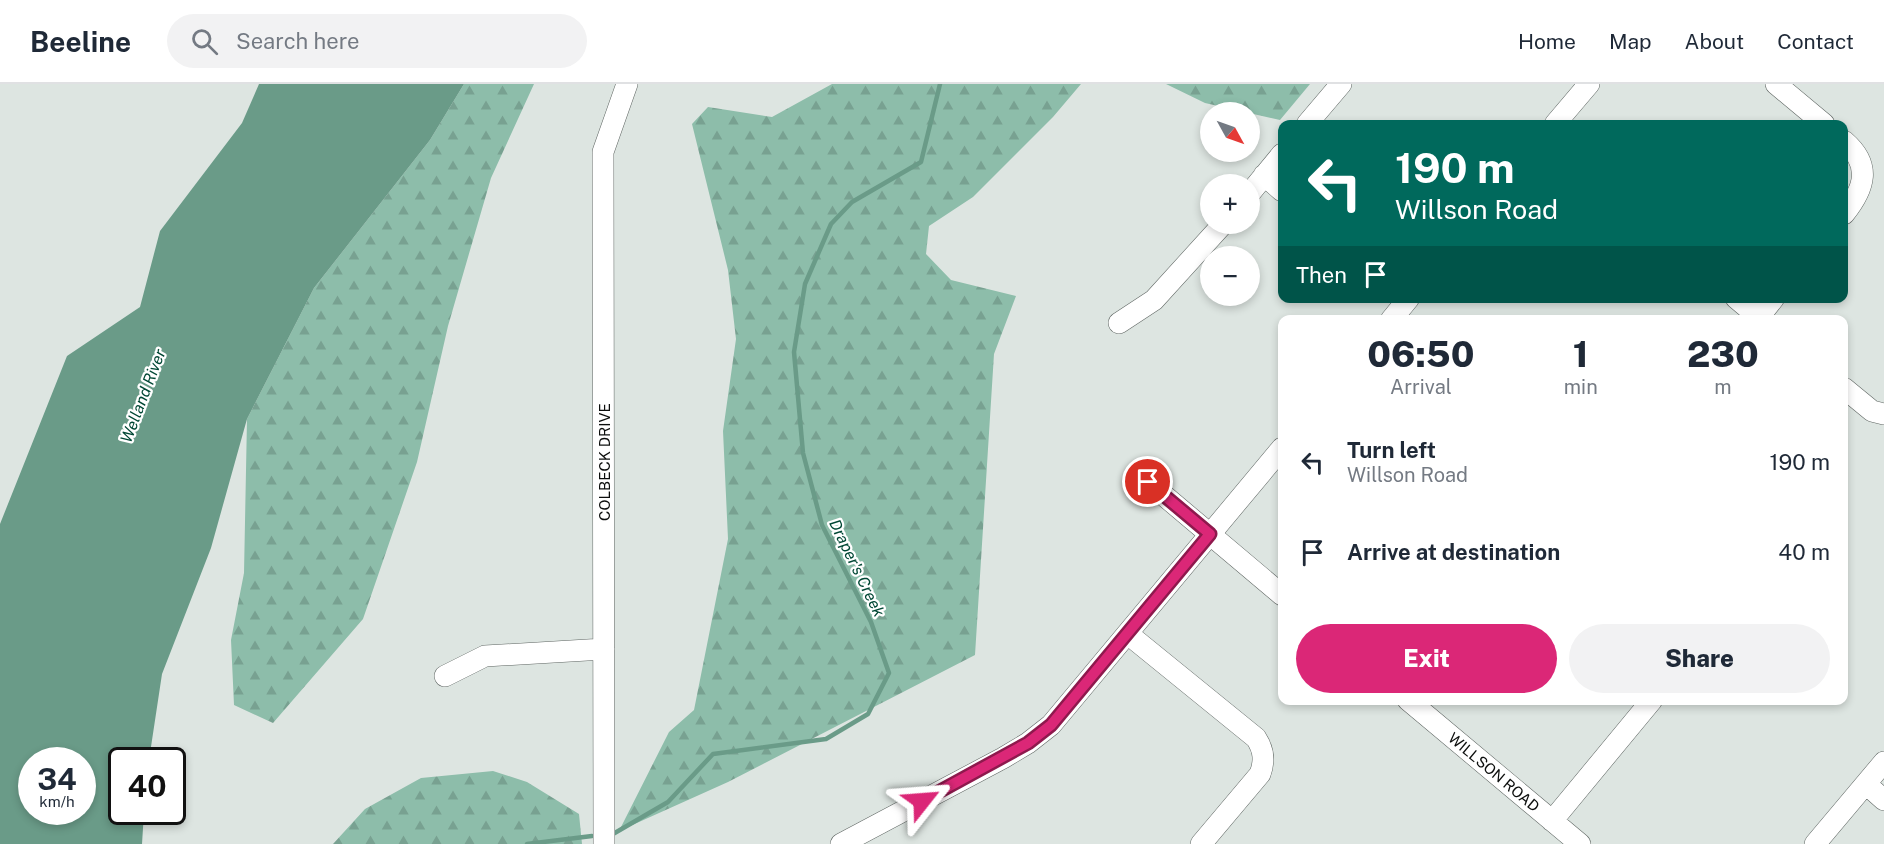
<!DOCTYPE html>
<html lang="en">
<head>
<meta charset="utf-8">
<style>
	:root { --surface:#fff; --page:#f2f2f3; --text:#1f2937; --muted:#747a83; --line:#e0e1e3; --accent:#db2777 }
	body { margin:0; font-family:"Public Sans",sans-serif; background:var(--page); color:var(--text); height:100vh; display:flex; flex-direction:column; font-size:22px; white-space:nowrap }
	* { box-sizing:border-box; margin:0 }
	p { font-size:20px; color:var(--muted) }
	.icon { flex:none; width:33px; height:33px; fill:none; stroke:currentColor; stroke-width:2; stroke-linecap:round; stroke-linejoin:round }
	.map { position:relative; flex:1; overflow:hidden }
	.drawer { position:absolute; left:1278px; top:231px; width:570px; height:390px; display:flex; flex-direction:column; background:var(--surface); border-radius:12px; box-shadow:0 3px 9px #0003 }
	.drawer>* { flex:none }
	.guide { position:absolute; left:1278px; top:36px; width:570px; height:183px; border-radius:12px; box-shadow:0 3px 9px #0003; background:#00695c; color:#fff; overflow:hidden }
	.needle { width:39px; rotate:130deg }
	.buttons { position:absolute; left:1200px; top:18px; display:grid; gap:12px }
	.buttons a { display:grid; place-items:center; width:60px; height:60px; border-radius:50%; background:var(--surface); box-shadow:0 3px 9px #0003; font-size:30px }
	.speed { position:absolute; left:18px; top:663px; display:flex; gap:12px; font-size:30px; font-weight:700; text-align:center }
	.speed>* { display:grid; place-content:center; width:78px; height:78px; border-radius:50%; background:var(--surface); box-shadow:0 3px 9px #0003; line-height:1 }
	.speed small { font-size:15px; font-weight:400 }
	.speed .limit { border:3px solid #111; border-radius:9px; background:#fff; color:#111 }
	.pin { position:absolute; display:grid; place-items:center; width:51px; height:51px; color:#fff; margin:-26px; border:3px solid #fff; border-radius:50%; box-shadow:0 2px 6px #0007 }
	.me { position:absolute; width:66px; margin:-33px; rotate:62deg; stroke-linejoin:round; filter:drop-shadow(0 0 4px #0008) }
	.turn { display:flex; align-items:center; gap:21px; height:126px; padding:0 18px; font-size:27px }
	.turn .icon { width:78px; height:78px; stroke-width:2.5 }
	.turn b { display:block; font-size:42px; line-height:51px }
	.then { display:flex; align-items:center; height:57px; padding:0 18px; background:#0003; gap:12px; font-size:22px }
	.eta { display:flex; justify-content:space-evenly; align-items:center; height:102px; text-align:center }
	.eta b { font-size:36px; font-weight:800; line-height:42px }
	.button { display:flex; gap:12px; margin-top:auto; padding:12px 18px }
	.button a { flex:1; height:69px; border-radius:36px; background:var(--accent); color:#fff; font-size:24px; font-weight:800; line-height:69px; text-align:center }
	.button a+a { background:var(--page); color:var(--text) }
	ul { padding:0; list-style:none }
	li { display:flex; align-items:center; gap:18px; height:90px; padding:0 18px }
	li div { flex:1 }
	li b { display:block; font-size:22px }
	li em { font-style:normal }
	header { display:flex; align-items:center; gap:36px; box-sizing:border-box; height:84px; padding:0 30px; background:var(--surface); border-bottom:2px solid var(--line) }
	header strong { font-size:28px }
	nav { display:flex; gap:33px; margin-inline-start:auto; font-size:21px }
	.search { width:420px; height:54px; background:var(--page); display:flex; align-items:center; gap:15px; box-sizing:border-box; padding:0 21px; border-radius:33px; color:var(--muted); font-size:22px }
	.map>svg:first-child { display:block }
</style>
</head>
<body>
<header>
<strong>Beeline</strong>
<div class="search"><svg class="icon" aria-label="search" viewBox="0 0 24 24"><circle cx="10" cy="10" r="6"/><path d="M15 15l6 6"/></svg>Search here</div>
<nav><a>Home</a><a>Map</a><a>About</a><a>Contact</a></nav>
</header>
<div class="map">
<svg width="1884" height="760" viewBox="0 0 1884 760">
	<defs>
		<pattern id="forest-firs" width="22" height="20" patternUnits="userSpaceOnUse" patternTransform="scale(1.5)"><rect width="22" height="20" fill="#8dbdaa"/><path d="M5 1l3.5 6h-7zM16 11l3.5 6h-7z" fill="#78a191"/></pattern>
	</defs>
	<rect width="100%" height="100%" fill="#dde5e1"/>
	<path fill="url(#forest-firs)" d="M464 0H534L491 94 448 242 417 378 363 535 273 639 234 621 231 556 244 489 247 335 314 204 430 56Z
		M832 0H1081L1053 33 973 113 929 142 926 170 951 196 1016 212 994 270 975 571 728 698 619 747 669 648 694 626 728 455 723 347 736 255 728 186 692 40 708 23 772 33Z
		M1155 0H1310L1280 36 1205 19 1166 0Z
		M493 687 527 698 579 730 582 760H333L365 725 421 694Z"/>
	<path fill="#6a9b88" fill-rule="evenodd" d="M259 0H464L430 56 314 204 247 335 211 464 162 590 149 676H122V728H144L142 760H0V440L67 272 140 223 160 147 242 39ZM32 676H82V728H32Z"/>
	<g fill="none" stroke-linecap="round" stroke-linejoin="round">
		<path stroke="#6a9b88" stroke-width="4.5" d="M613 750 668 718 713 670 826 655 868 630 889 589 871 538 822 441 803 369 794 268 805 200 831 140 852 118 921 78 940 0
			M527 760 592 752"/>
		<defs>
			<path id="minor" d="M1776 0 1824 40
				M1307 40 1341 0
				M1555 40 1589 0
				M1844 57C1872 81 1865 104 1844 130
				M1264 91 1282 107
				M1250 109 1282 70
				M1736 214 1762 236
				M1759 233 1774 214
				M1391 236 1409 214
				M1119 239 1154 216 1223 140
				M1844 304 1872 327 1884 330
				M1148 398 1282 511
				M1128 550 1256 654C1264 666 1265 677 1260 690L1201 760
				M445 592 485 572 604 565
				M1408 616 1580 760
				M1866 700 1884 716
				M1552 737 1652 616
				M604 760 603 68 627 0
				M841 760 1003 674 1028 659 1051 641 1282 364
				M1815 760 1884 678"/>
		</defs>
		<use href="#minor" stroke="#5f6663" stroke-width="22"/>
		<use href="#minor" stroke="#fff" stroke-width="21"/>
	</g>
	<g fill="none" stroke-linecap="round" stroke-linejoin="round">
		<defs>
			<path id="route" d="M922 717 1028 659 1051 641 1210 450 1148 398"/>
		</defs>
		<use href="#route" stroke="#8e194d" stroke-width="15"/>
		<use href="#route" stroke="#db2777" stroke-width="10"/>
	</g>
	<g text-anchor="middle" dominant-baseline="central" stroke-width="4.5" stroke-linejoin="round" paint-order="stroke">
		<g font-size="15" fill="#0c0e0d" stroke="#fff">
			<text transform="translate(604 378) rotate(-90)">COLBECK DRIVE</text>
			<text transform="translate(1494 688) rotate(40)">WILLSON ROAD</text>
		</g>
		<g font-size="16" font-style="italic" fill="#004734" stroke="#fff">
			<text transform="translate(143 312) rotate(-69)">Welland River</text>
			<text transform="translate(857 484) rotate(64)">Draper's Creek</text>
		</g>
	</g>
</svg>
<div class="buttons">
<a><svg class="needle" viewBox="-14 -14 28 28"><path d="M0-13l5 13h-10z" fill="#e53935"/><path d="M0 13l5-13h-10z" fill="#747a83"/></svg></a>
<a>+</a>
<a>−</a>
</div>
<div class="speed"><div>34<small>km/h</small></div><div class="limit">40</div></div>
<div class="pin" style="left:1148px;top:398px;background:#d93025"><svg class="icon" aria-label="arrive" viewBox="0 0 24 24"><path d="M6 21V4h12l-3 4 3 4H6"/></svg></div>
<svg class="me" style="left:922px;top:717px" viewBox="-20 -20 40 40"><path d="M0-17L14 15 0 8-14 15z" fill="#db2777" stroke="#fff" stroke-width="4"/></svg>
<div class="guide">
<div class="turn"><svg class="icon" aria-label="left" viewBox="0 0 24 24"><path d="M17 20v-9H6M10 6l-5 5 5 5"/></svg><div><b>190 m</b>Willson Road</div></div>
<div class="then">Then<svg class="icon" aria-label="arrive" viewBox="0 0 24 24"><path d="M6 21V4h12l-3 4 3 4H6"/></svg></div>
</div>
<section class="drawer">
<div class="eta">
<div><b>06:50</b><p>Arrival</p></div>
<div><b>1</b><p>min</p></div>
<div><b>230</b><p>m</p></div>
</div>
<ul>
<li><svg class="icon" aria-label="left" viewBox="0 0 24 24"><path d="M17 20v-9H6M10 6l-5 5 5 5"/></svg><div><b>Turn left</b><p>Willson Road</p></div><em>190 m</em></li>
<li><svg class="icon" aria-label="arrive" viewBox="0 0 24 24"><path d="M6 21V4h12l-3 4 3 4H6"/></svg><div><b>Arrive at destination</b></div><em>40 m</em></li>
</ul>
<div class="button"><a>Exit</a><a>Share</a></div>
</section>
</div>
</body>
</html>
